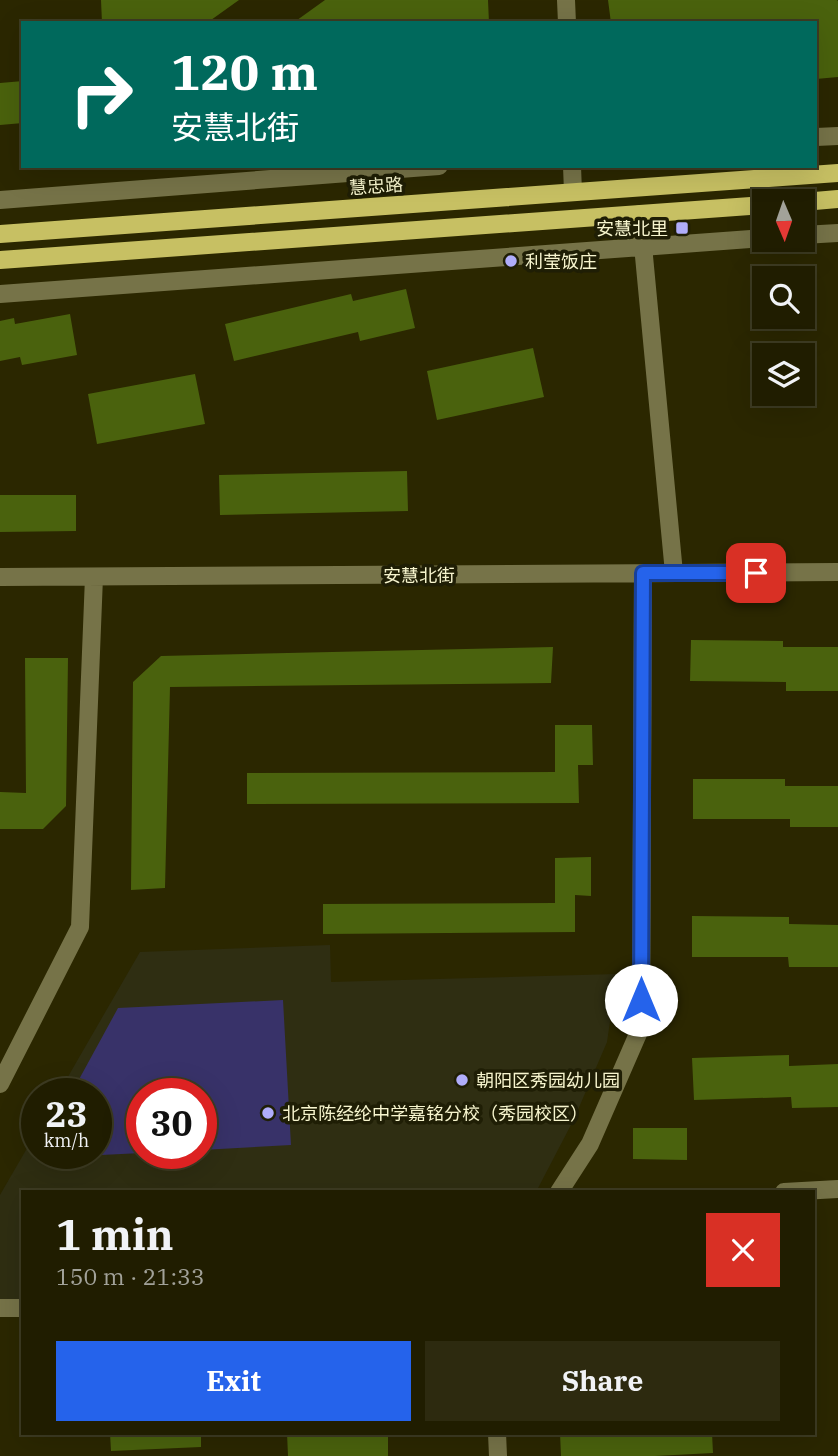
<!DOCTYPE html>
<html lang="en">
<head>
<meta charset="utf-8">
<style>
	:root { --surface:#201d00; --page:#2d2a0f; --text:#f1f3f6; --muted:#a2a299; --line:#3d3b22; --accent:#2563eb }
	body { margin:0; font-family:"IBM Plex Serif","Noto Sans SC",serif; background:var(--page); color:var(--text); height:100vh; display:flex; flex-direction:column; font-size:26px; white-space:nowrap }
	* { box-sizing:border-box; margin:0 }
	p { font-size:23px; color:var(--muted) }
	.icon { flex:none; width:38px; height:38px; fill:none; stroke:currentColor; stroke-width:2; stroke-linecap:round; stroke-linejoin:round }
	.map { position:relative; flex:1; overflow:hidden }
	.panel { position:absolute; left:21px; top:1190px; width:794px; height:245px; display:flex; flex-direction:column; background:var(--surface); border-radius:0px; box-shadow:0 7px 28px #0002,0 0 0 2px var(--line) }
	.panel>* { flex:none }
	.top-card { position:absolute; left:21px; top:21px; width:796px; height:147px; border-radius:0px; box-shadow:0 7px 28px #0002,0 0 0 2px var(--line); background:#00695c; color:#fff; overflow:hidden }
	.needle { width:46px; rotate:178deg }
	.tools { position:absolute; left:752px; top:189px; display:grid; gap:14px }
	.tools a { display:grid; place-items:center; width:63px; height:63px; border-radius:0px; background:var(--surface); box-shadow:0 7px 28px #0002,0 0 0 2px var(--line); font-size:35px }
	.speed { position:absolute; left:21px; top:1078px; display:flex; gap:14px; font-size:35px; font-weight:700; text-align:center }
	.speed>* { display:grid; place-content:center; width:91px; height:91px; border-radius:50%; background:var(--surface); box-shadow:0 7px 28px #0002,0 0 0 2px var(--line); line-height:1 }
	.speed small { font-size:18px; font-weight:400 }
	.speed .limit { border:10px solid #d22; background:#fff; color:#111 }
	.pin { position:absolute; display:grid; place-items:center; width:60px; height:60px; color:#fff; margin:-30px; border-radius:14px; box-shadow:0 4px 10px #0006 }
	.me { position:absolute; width:77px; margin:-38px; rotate:0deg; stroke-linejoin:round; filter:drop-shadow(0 0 5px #0008) }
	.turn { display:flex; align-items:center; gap:24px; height:147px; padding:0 35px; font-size:32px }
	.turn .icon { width:91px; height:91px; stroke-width:2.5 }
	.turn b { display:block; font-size:49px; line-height:60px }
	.round { display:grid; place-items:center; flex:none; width:74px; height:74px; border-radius:0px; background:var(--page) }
	.summary { display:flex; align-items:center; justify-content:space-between; height:119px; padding:0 35px }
	h1 { font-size:42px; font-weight:700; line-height:52px }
	.button { display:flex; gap:14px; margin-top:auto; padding:14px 35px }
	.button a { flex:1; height:80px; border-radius:0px; background:var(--accent); color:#fff; font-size:28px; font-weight:700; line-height:80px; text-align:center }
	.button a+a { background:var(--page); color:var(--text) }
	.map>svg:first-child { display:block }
</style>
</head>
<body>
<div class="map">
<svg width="838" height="1456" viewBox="0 0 838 1456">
	<rect width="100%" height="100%" fill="#2b2700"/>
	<path fill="#2f2e12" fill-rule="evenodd" d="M330 945 331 982 617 974 607 1042 574 1119 536 1192H23V1301H0V1195L37 1131V1153H96V1094H58L140 952ZM142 1094H201V1153H142Z"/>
	<path fill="#383269" d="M283 1000 291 1145 201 1150V1094H142V1153L60 1157 59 1153H96V1094H71L118 1008Z"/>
	<path fill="#4a620d" d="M101 0H239L211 20 170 23H102Z
		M325 0H488L489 23H293Z
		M608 0H837L838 1V77L816 79V23H611Z
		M23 81V123L0 125V83Z
		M406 289 415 328 360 341 358 332 234 361 225 324 351 294 353 301Z
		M70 314 77 355 22 365 20 357 0 361V321L14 318 15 324Z
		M533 348 544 397 437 420 427 371Z
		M195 374 205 424 97 444 88 394Z
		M407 471 408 511 220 515 219 475Z
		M0 495H76V531L0 532Z
		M691 640 783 641V647H838V691H786V682L690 681Z
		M553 647 551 683 170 687 165 888 131 890 133 682 161 656Z
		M25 658H68L66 806 43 829H0V792L26 793Z
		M555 725H592L593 765H578L579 803 247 804V773L555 772Z
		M693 779H785V786H838V827H790V819H693Z
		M591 857V896L575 895V932L323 934V904L555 903V858Z
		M692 916 789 917V924L838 925V967H789L788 957H692Z
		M789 1055V1066L838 1064V1107L792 1108 791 1097 694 1100 692 1058Z
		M633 1128H687V1160L633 1159Z
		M110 1433H201V1447L111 1451Z
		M287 1433H388V1456H288Z
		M560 1433H712L713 1453 655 1456H561Z"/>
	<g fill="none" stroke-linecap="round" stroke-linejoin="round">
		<path stroke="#767348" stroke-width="18" d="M566 0 567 23
			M816 137 838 136
			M572 166 573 192
			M0 200 439 166
			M640 214 674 573
			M803 235 838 233
			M0 294 765 238
			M0 577 838 572
			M0 1084 80 927 94 577
			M559 1192 590 1144 641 1027 643 573
			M784 1192 838 1189
			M0 1308H23
			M497 1433 498 1456"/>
		<path stroke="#c7c063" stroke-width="18" d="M803 202 838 199
			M0 234 838 173
			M0 260 765 205"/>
	</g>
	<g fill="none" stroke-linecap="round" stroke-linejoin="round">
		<defs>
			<path id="route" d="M641 1000 643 573H756"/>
		</defs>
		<use href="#route" stroke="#184099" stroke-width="18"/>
		<use href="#route" stroke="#2563eb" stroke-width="12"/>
	</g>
	<g fill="#b0adfa" stroke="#1f1e05" stroke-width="2.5">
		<rect x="675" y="221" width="14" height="14" rx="3.5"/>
		<circle cx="511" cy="261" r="7"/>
		<circle cx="462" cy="1080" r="7"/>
		<circle cx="268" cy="1113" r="7"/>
	</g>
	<g text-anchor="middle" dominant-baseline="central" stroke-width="7" stroke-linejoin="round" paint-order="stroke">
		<g font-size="18" fill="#f7f5ce" stroke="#1f1e05">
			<text transform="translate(376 186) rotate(-4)">慧忠路</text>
			<text x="419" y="575">安慧北街</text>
		</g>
		<g font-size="18" fill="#f7f5ce" stroke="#1f1e05" text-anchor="start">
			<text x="668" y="228" text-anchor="end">安慧北里</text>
			<text x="525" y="261">利莹饭庄</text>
			<text x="476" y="1080">朝阳区秀园幼儿园</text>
			<text x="282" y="1113">北京陈经纶中学嘉铭分校（秀园校区）</text>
		</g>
	</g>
</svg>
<div class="tools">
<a><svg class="needle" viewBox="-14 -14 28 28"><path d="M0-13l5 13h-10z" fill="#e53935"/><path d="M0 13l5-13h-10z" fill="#a2a299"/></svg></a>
<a><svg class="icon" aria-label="search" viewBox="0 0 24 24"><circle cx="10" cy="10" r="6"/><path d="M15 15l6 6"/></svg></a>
<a><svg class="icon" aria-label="layers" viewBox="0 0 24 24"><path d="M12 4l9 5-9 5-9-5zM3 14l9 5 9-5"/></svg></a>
</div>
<div class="speed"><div>23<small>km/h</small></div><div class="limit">30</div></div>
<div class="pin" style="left:756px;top:573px;background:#d93025"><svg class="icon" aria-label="arrive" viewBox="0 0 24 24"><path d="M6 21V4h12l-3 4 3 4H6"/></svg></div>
<svg class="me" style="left:641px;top:1000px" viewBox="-20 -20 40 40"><circle r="19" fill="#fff"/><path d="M0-13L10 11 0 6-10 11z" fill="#2563eb"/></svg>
<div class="top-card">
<div class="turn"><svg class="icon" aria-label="right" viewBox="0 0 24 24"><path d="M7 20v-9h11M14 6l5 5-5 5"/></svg><div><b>120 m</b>安慧北街</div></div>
</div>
<section class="panel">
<div class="summary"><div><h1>1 min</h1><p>150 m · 21:33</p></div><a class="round" style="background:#d93025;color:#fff"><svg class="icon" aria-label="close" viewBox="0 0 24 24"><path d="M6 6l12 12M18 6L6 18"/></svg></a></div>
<div class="button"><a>Exit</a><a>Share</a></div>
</section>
</div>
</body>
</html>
